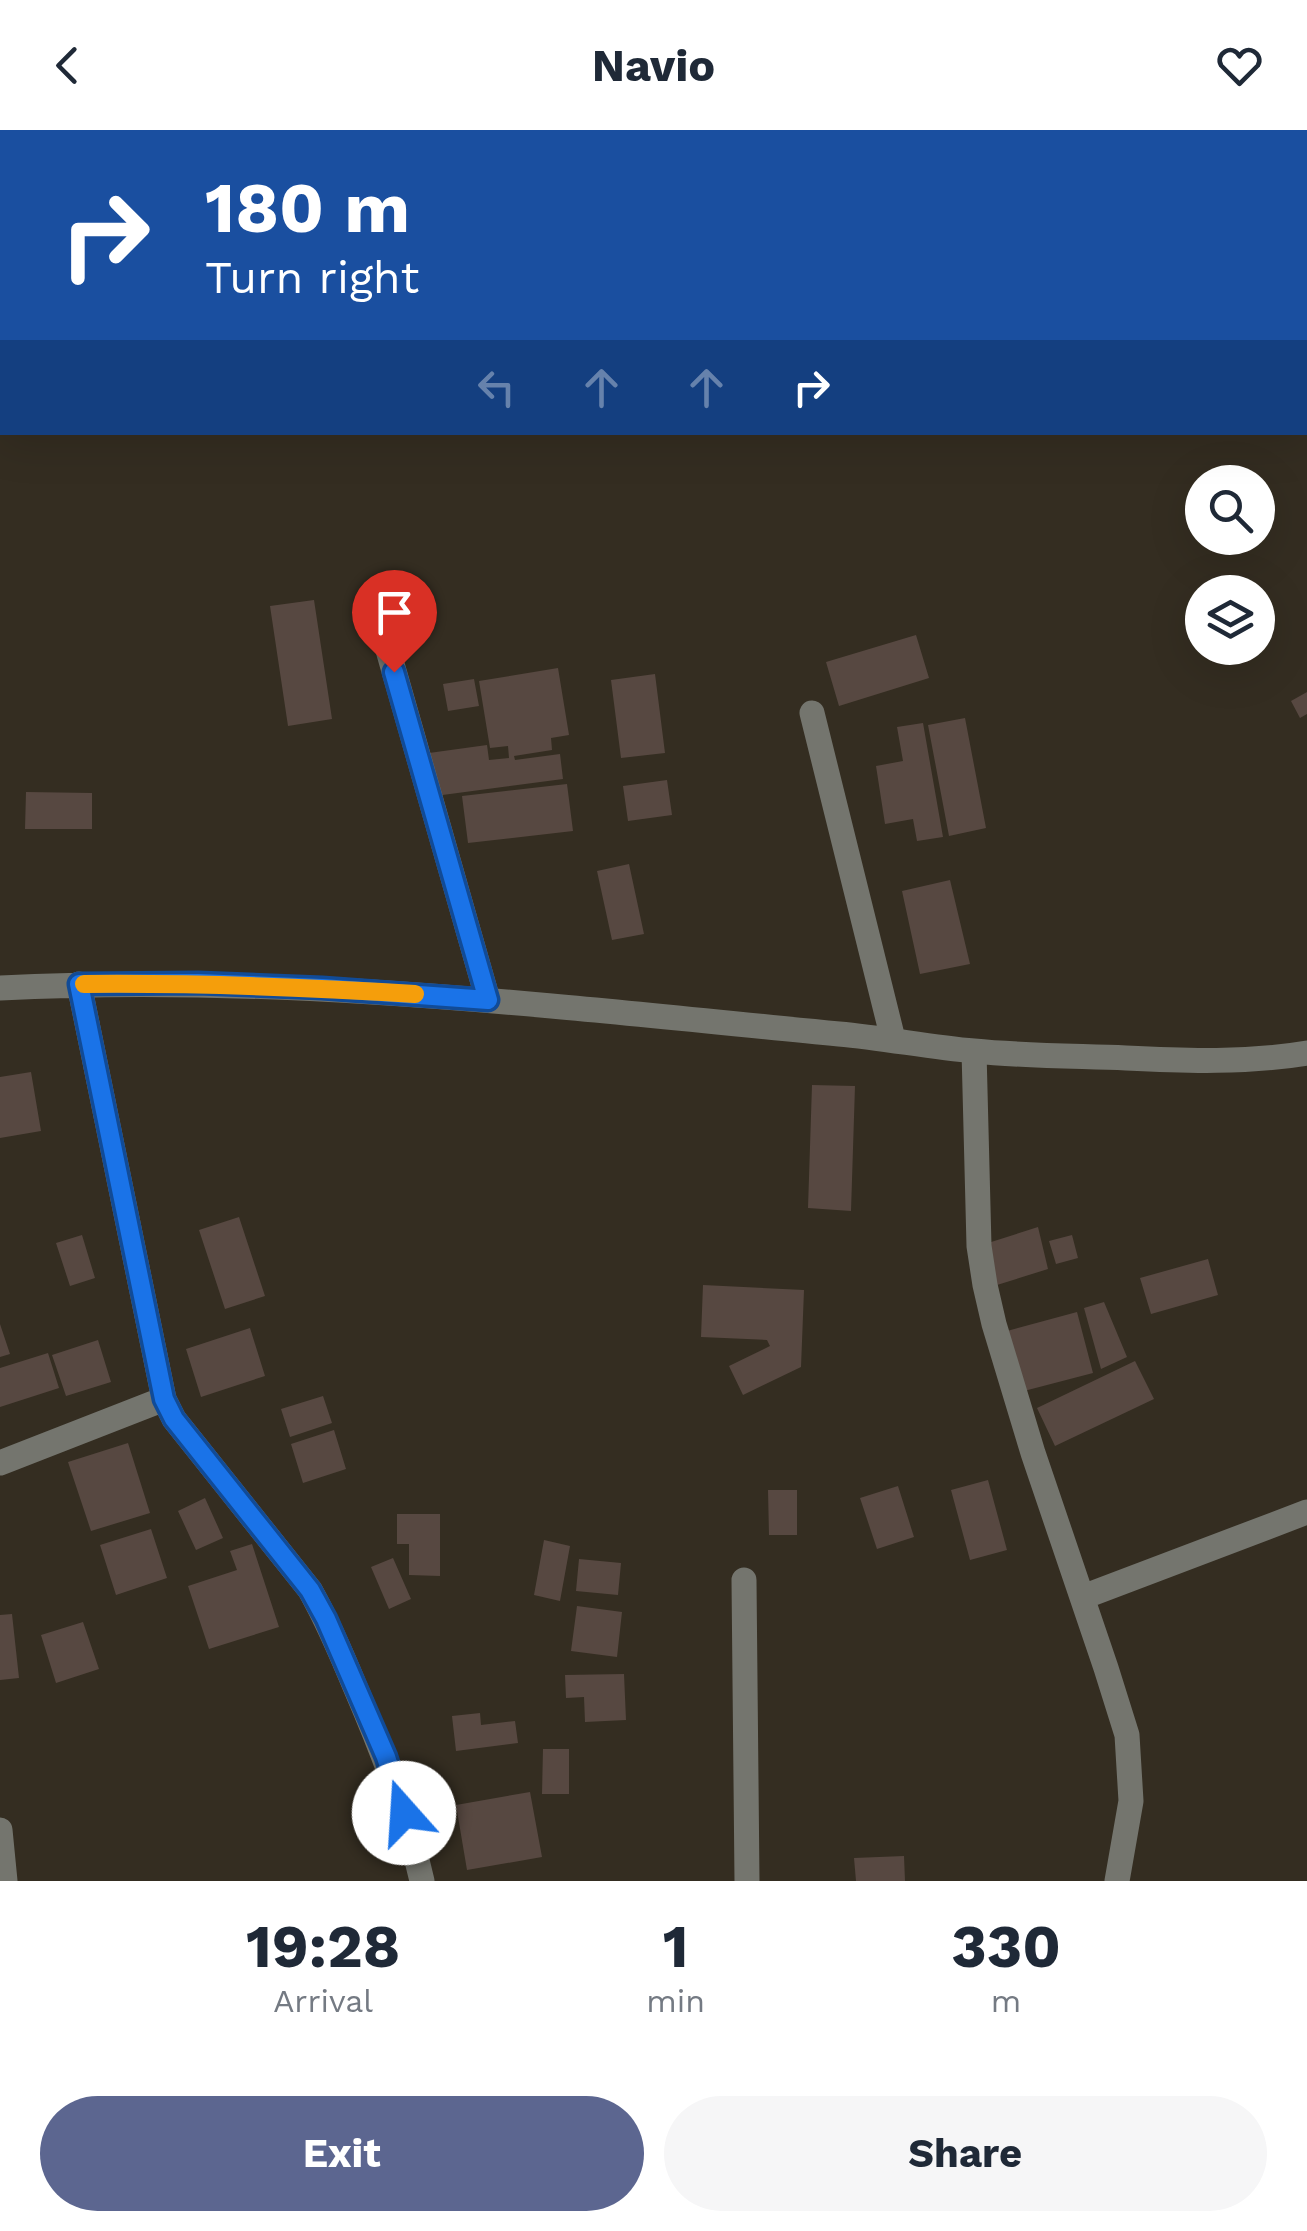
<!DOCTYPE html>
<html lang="en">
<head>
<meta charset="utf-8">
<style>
	:root { --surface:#fff; --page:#f6f6f7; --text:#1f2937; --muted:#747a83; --accent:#5c6690 }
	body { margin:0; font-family:"Work Sans",sans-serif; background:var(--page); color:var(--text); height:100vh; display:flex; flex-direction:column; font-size:38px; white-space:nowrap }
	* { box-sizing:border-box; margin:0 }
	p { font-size:32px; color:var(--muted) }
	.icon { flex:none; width:55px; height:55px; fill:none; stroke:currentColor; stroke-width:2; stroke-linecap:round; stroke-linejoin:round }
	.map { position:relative; height:1751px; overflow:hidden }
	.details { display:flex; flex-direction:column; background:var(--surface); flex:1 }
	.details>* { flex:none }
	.hud { position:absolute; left:0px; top:0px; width:1308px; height:305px; box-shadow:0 10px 40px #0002; background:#1a4fa0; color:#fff; overflow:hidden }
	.buttons { position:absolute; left:1185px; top:335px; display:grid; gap:20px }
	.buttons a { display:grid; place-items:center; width:90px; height:90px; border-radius:50%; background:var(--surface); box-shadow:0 10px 40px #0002; font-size:50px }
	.pin { position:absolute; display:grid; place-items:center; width:85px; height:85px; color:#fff; margin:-102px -42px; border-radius:50% 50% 50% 0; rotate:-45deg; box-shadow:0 0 10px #0007 }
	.pin .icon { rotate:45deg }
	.me { position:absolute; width:110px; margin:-55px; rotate:341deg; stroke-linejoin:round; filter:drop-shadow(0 0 8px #0008) }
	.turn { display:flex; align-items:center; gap:35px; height:210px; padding:0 40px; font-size:45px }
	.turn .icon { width:130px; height:130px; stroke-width:2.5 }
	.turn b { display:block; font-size:70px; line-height:85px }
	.lanes { display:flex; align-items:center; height:95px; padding:0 40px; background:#0003; justify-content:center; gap:50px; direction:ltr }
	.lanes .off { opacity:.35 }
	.eta { display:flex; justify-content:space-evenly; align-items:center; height:170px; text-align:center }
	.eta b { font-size:60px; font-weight:700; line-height:70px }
	.cta { display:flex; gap:20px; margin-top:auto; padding:20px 40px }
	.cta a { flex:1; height:115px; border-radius:60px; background:var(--accent); color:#fff; font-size:40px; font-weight:700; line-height:115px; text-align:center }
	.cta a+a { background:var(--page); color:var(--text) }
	header { display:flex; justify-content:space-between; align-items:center; height:130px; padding:0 40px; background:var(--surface); font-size:45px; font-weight:700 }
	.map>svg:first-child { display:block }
</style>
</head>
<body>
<header><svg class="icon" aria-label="back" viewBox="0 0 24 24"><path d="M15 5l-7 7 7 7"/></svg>Navio<svg class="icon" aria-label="heart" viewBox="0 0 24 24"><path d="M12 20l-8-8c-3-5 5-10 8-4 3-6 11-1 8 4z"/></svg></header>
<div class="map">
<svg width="1307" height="1751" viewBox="0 0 1307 1751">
	<rect width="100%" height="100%" fill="#342d21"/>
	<path fill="#574841" d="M314 470 332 589 288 596 270 476Z
		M916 505 929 548 839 576 826 532Z
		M558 538 569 605 551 608 552 620 514 626 515 630 560 624 563 649 435 666 429 623 487 615 489 630 509 628 508 616 490 618 479 551Z
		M655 544 665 623 621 628 611 550Z
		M474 549 479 576 448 581 443 554Z
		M1307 562V584L1300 588 1291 571Z
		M965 588 986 698 949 706 928 595Z
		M923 593 943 707 917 711 913 689 885 694 876 636 903 631 897 597Z
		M667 650 672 685 628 691 623 656Z
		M567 654 573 701 468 713 462 666Z
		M26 662 92 663V699H25Z
		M629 734 644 804 612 810 597 741Z
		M950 750 970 834 920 844 902 761Z
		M31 942 41 1001 0 1008V947Z
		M812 955 855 956 851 1081 808 1078Z
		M239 1087 265 1166 225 1179 199 1100Z
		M1038 1097 1048 1139 997 1155 988 1113Z
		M82 1105 95 1148 70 1156 56 1113Z
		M1072 1105 1078 1128 1056 1134 1049 1111Z
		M1208 1129 1218 1165 1151 1184 1140 1148Z
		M703 1155 804 1160 801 1237 743 1265 729 1236 770 1216 767 1210 701 1207Z
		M1104 1172 1127 1227 1101 1239 1084 1178Z
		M1077 1182 1093 1243 1024 1261 1007 1201Z
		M0 1194 10 1224 0 1227Z
		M250 1198 265 1246 201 1267 186 1219Z
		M98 1210 111 1252 66 1266 52 1225Z
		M48 1223 59 1258 0 1277V1238Z
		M1135 1231 1154 1269 1055 1316 1037 1278Z
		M323 1266 332 1293 290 1307 281 1279Z
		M334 1300 346 1339 303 1353 291 1314Z
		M128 1313 150 1383 91 1401 68 1332Z
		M988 1350 1007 1420 970 1430 951 1360Z
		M898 1356 914 1407 877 1419 860 1368Z
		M768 1360H797V1405H769Z
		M205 1368 223 1408 196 1420 178 1381Z
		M397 1384H440V1446L409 1445V1414H397Z
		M151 1399 167 1448 116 1465 100 1415Z
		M544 1410 570 1416 560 1471 534 1465Z
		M252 1414 279 1497 209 1519 188 1456 237 1440 230 1421Z
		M393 1428 411 1469 389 1479 371 1437Z
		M579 1429 621 1433 618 1465 576 1461Z
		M577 1476 622 1482 617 1527 571 1521Z
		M12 1484 19 1548 0 1550V1485Z
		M83 1492 99 1539 56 1553 41 1505Z
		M624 1544 626 1590 585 1592 584 1567 566 1568 565 1545Z
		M480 1583 481 1595 515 1591 518 1613 456 1621 452 1586Z
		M543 1619H569V1664H542Z
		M530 1662 542 1727 467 1740 456 1675Z
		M904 1726 905 1751H856L854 1728Z"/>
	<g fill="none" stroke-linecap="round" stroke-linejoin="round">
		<path stroke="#74756e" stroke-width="25" d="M384 506 488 870
			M812 583 893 909
			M79 854 164 1269 174 1289 310 1460C328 1492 342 1525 356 1559 383 1622 407 1684 422 1751
			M0 858C281 843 560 877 839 904 884 908 929 917 974 921 1024 926 1075 926 1126 928 1185 931 1248 933 1307 923
			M974 921 979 1116 985 1155 994 1194 1033 1323 1106 1538 1127 1605 1131 1671 1117 1751
			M0 1333 164 1269
			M744 1450 747 1751
			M1083 1467 1307 1382
			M0 1700 5 1751"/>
	</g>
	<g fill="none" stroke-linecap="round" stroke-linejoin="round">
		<defs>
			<path id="route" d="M394 542 488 870 322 858 198 853 79 854 164 1269 174 1289 310 1460 326 1489 386 1627 404 1683"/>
		</defs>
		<use href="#route" stroke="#114b97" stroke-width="25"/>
		<use href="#route" stroke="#1a73e8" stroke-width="18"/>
		<path stroke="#f59e0b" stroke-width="18" d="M84 854C195 853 304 857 415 864"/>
	</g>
</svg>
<div class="buttons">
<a><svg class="icon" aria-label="search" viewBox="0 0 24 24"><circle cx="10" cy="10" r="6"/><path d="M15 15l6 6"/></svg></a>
<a><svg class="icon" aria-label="layers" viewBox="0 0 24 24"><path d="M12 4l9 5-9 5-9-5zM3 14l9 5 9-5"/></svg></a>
</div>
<div class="pin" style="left:394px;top:542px;background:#d93025"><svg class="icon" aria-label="arrive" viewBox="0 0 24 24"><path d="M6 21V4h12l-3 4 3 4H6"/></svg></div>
<svg class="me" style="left:404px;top:1683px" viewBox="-20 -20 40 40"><circle r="19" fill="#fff"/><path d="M0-13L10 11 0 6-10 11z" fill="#1a73e8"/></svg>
<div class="hud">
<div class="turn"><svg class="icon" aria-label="right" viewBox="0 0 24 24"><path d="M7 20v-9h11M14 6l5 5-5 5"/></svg><div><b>180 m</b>Turn right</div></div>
<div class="lanes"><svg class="icon off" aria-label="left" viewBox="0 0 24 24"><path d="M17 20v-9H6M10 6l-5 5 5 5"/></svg><svg class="icon off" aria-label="ahead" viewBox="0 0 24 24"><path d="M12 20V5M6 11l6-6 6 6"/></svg><svg class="icon off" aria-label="ahead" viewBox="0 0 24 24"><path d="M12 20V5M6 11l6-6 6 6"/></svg><svg class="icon" aria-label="right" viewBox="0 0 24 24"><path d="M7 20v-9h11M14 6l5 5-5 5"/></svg></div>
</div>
</div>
<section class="details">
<div class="eta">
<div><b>19:28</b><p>Arrival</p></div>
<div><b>1</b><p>min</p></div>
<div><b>330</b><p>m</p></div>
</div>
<div class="cta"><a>Exit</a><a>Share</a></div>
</section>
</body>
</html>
